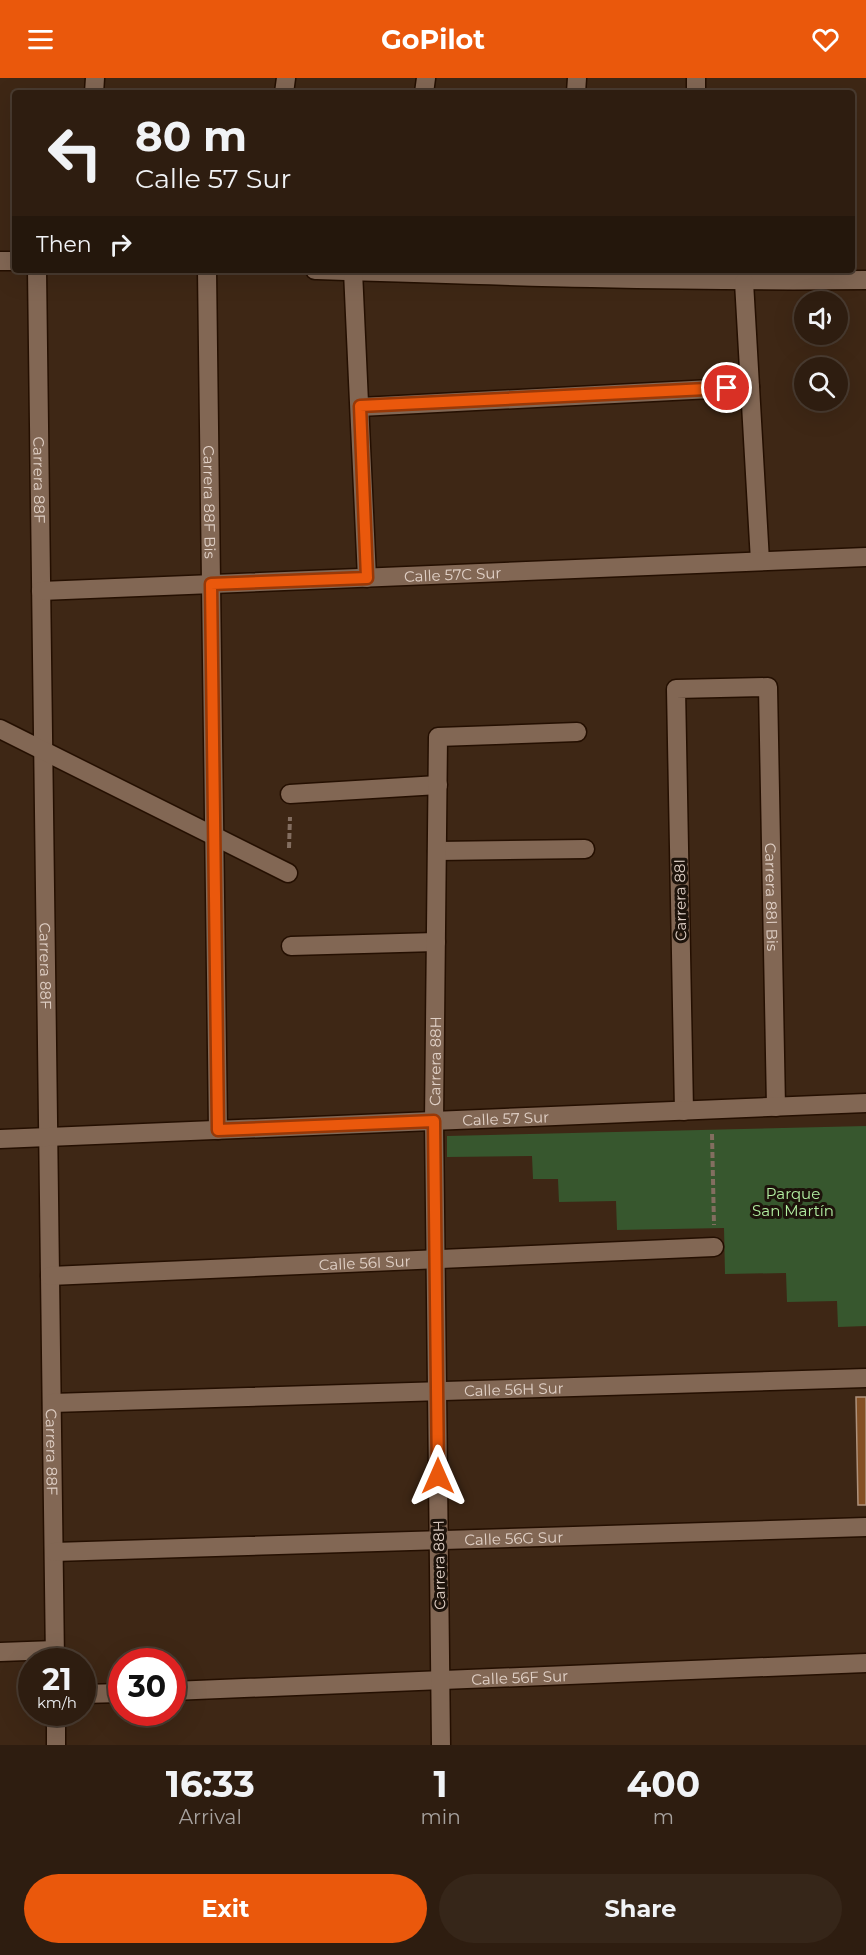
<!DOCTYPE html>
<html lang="en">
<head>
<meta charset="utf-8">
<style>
	:root { --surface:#2e1d10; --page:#362619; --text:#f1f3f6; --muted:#a7a29f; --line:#493b30; --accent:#ea580c }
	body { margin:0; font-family:Montserrat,sans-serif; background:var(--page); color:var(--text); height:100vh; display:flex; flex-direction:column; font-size:22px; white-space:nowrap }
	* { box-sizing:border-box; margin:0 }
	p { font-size:20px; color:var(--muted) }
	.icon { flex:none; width:33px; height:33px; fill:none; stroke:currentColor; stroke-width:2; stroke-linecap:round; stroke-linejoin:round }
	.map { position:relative; height:1667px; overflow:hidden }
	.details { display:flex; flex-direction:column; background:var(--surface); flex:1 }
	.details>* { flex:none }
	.guide { position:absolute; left:12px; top:12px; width:843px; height:183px; border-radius:6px; box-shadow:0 6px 24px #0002,0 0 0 2px var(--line); background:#2e1d10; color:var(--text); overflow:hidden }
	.fabs { position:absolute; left:794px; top:213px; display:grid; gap:12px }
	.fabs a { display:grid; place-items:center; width:54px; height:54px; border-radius:50%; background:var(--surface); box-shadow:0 6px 24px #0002,0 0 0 2px var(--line); font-size:30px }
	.speed { position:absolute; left:18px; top:1570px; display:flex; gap:12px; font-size:30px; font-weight:700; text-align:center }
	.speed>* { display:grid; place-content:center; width:78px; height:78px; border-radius:50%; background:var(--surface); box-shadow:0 6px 24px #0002,0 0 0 2px var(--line); line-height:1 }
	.speed small { font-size:15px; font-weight:400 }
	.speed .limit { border:9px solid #d22; background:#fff; color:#111 }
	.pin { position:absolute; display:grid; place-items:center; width:51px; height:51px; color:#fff; margin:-26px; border:3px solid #fff; border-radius:50%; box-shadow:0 2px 6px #0007 }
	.me { position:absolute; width:66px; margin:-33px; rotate:0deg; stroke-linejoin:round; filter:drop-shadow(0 0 4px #0008) }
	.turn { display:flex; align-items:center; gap:21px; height:126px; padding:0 24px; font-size:27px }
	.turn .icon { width:78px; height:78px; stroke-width:2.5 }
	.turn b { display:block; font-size:42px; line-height:51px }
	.then { display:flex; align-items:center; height:57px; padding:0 24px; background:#0003; gap:12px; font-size:22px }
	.eta { display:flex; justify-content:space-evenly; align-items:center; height:102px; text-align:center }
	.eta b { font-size:36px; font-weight:700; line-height:42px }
	.primary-button { display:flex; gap:12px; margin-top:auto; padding:12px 24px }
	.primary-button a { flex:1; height:69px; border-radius:36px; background:var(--accent); color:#fff; font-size:24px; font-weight:700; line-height:69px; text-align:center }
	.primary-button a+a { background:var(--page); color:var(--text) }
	header { display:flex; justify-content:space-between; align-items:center; height:78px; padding:0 24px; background:var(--accent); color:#fff; font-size:27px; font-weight:700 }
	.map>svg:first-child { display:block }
</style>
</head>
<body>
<header><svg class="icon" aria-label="menu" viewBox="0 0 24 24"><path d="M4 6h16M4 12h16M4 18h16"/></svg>GoPilot<svg class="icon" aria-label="heart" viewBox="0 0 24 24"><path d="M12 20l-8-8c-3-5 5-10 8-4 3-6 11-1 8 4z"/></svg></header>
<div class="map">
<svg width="866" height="1667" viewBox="0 0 866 1667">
	<rect width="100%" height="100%" fill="#3e2715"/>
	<path fill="#37572e" d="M866 1048V1248L838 1249 837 1223 787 1224 786 1195 725 1196 724 1150 617 1152 616 1123 559 1124 558 1101H533L532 1078 447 1079V1058Z"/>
	<path fill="#845025" stroke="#ae927d" stroke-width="1.5" d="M856 1319H866V1427H858Z"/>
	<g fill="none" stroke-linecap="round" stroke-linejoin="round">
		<defs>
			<g id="street">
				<path d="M94 15 95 0"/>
				<path d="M284 15 286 0"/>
				<path d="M424 15 426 0"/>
				<path d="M576 15 577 0"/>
				<path d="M696 15V0"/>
				<path d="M0 183H15"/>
				<path id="s1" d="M37 192 55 1584"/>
				<path id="s2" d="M207 192 218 1052"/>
				<path d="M315 192C499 198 682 204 866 202"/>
				<path d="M353 193 367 500"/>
				<path d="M744 204 760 483"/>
				<path d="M360 329 750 309"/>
				<path id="s3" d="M41 513 866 479"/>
				<path d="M0 651 288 795"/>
				<path d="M290 716 438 707"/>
				<path d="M437 773 585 771"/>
				<path d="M291 868 436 864"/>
				<path id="s4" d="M684 1033 676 611 768 609 776 1029"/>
				<path id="s5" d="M0 1061 866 1025"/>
				<path id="s6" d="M50 1198 714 1169"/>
				<path id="s7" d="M52 1325 866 1300"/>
				<path id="s8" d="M54 1474 866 1449"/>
				<path d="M0 1574 55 1572"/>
				<path id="s9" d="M172 1613 866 1585"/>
				<path d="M82 1616 122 1615"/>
				<path d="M56 1635V1667"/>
				<path id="s10" d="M441 1667 434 1043 438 659 577 654"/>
			</g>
		</defs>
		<use href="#street" stroke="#240f01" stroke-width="21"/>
		<path stroke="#836e60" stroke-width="4" stroke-dasharray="6 3" stroke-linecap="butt" d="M289 770 290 739
			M712 1056 714 1147"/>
		<use href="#street" stroke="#826754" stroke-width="18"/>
	</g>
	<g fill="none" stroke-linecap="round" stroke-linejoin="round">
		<defs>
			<path id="route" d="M438 1398 434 1043 218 1052 211 506 367 500 360 328 727 310"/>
		</defs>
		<use href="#route" stroke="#983908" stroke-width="15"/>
		<use href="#route" stroke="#ea580c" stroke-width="10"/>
	</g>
	<g text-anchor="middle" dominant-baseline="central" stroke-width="6" stroke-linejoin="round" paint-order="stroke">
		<g font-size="15" fill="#e1d1c7" stroke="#1d130b">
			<text stroke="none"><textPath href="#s1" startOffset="210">Carrera 88F</textPath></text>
			<text stroke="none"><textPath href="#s2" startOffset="232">Carrera 88F Bis</textPath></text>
			<text stroke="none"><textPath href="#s3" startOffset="412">Calle 57C Sur</textPath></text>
			<text stroke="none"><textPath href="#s4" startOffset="724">Carrera 88I Bis</textPath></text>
			<text transform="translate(680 822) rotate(-91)">Carrera 88I</text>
			<text stroke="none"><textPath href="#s1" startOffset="696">Carrera 88F</textPath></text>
			<text stroke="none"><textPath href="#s10" startOffset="684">Carrera 88H</textPath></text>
			<text stroke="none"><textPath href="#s5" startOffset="506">Calle 57 Sur</textPath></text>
			<text stroke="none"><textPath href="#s6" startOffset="315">Calle 56I Sur</textPath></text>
			<text stroke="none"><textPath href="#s7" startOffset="462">Calle 56H Sur</textPath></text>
			<text stroke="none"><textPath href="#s1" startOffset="1182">Carrera 88F</textPath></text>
			<text stroke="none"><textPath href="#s8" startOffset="460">Calle 56G Sur</textPath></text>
			<text transform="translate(439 1487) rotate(-91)">Carrera 88H</text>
			<text stroke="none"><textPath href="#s9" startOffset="348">Calle 56F Sur</textPath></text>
		</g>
		<g font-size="15" fill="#b3f0a2" stroke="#1d130b">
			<text x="793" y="1115">Parque<tspan x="793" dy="17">San Martín</tspan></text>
		</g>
	</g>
</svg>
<div class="fabs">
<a><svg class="icon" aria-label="sound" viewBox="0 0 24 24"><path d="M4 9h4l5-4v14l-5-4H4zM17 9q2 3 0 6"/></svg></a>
<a><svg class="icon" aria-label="search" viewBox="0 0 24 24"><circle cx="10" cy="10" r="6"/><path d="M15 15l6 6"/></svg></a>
</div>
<div class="speed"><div>21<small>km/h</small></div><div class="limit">30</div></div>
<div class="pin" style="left:727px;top:310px;background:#d93025"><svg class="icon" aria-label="arrive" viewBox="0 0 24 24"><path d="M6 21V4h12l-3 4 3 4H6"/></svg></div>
<svg class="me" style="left:438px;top:1398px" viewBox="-20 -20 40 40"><path d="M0-17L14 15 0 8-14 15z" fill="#ea580c" stroke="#fff" stroke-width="4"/></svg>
<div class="guide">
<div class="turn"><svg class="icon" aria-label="left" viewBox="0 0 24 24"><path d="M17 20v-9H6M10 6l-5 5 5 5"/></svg><div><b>80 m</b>Calle 57 Sur</div></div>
<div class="then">Then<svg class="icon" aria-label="right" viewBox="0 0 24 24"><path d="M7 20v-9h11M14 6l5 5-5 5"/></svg></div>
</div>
</div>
<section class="details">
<div class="eta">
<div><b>16:33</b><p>Arrival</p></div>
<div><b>1</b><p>min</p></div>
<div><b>400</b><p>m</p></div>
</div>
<div class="primary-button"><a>Exit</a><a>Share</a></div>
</section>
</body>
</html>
